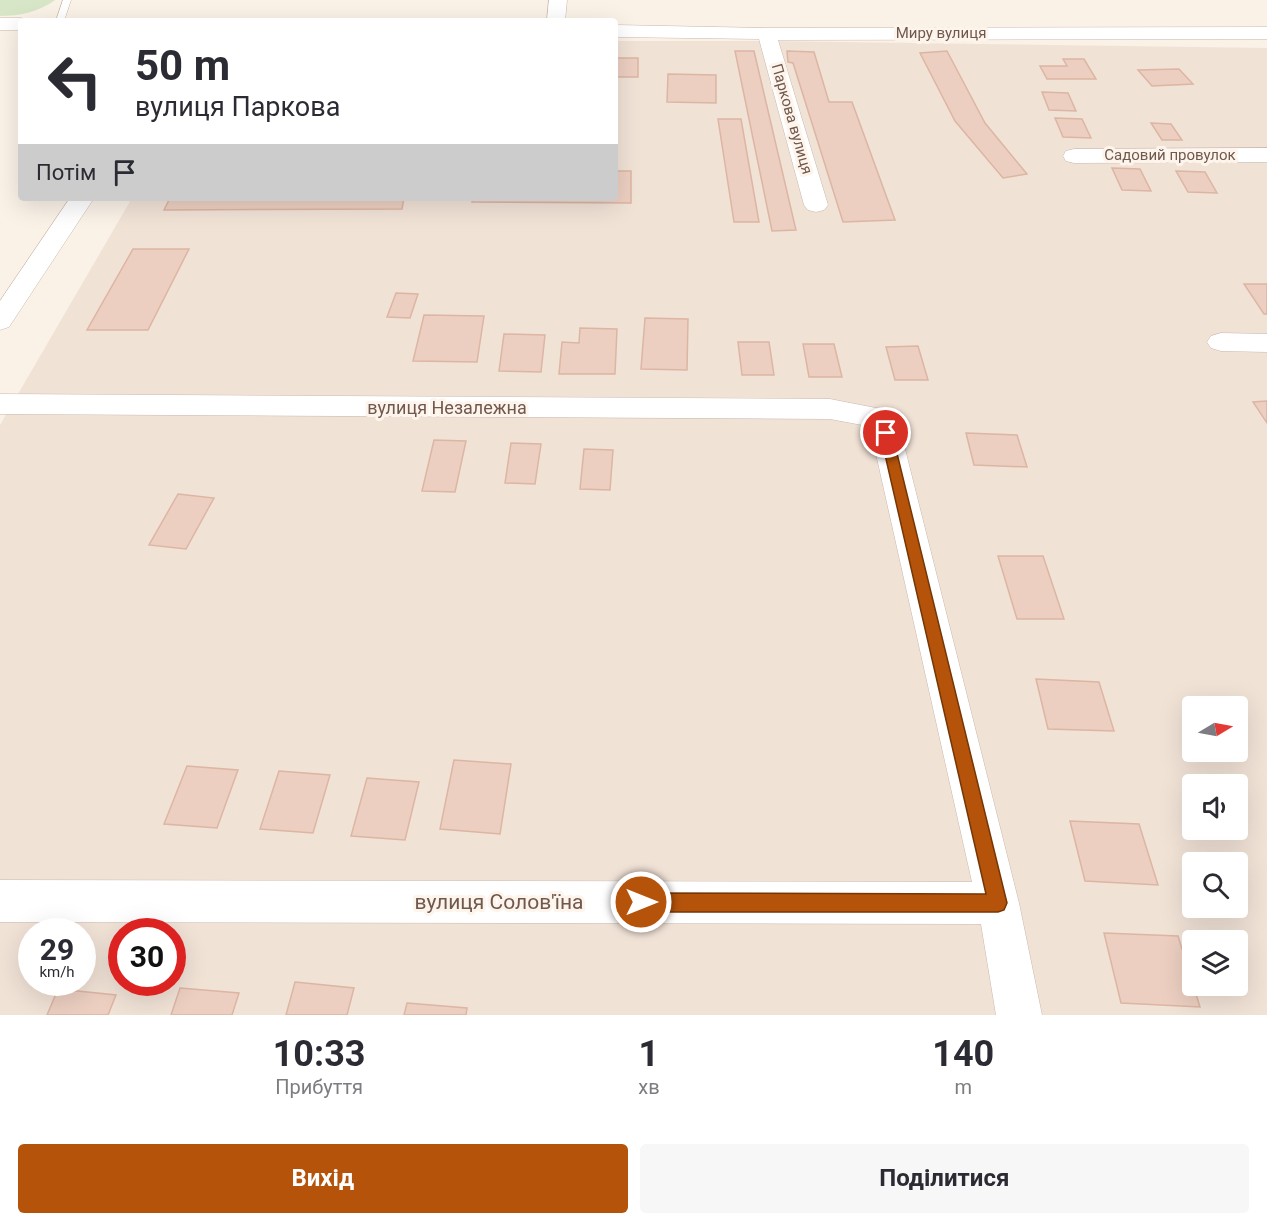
<!DOCTYPE html>
<html lang="uk">
<head>
<meta charset="utf-8">
<style>
	:root { --surface:#fff; --page:#f7f7f7; --text:#2b2b33; --muted:#7c7c81; --accent:#b45309 }
	body { margin:0; font-family:Roboto,sans-serif; background:var(--page); color:var(--text); height:100vh; display:flex; flex-direction:column; font-size:22px; white-space:nowrap }
	* { box-sizing:border-box; margin:0 }
	p { font-size:20px; color:var(--muted) }
	.icon { flex:none; width:33px; height:33px; fill:none; stroke:currentColor; stroke-width:2; stroke-linecap:round; stroke-linejoin:round }
	.map { position:relative; height:1015px; overflow:hidden }
	.drawer { display:flex; flex-direction:column; background:var(--surface); flex:1 }
	.drawer>* { flex:none }
	.top-card { position:absolute; left:18px; top:18px; width:600px; height:183px; border-radius:6px; box-shadow:0 6px 24px #0002; background:#fff; color:var(--text); overflow:hidden }
	.needle { width:39px; rotate:80deg }
	.controls { position:absolute; left:1182px; top:696px; display:grid; gap:12px }
	.controls a { display:grid; place-items:center; width:66px; height:66px; border-radius:6px; background:var(--surface); box-shadow:0 6px 24px #0002; font-size:30px }
	.speed { position:absolute; left:18px; top:918px; display:flex; gap:12px; font-size:30px; font-weight:700; text-align:center }
	.speed>* { display:grid; place-content:center; width:78px; height:78px; border-radius:50%; background:var(--surface); box-shadow:0 6px 24px #0002; line-height:1 }
	.speed small { font-size:15px; font-weight:400 }
	.speed .limit { border:9px solid #d22; background:#fff; color:#111 }
	.pin { position:absolute; display:grid; place-items:center; width:51px; height:51px; color:#fff; margin:-26px; border:3px solid #fff; border-radius:50%; box-shadow:0 2px 6px #0007 }
	.me { position:absolute; width:66px; margin:-33px; rotate:90deg; stroke-linejoin:round; filter:drop-shadow(0 0 4px #0008) }
	.turn { display:flex; align-items:center; gap:21px; height:126px; padding:0 18px; font-size:27px }
	.turn .icon { width:78px; height:78px; stroke-width:2.5 }
	.turn b { display:block; font-size:42px; line-height:51px }
	.then { display:flex; align-items:center; height:57px; padding:0 18px; background:#0003; gap:12px; font-size:22px }
	.eta { display:flex; justify-content:space-evenly; align-items:center; height:102px; text-align:center }
	.eta b { font-size:36px; font-weight:700; line-height:42px }
	.action { display:flex; gap:12px; margin-top:auto; padding:12px 18px }
	.action a { flex:1; height:69px; border-radius:6px; background:var(--accent); color:#fff; font-size:24px; font-weight:700; line-height:69px; text-align:center }
	.action a+a { background:var(--page); color:var(--text) }
	.map>svg:first-child { display:block }
</style>
</head>
<body>
<div class="map">
<svg width="1267" height="1015" viewBox="0 0 1267 1015">
	<rect width="100%" height="100%" fill="#faf1e7"/>
	<path fill="#f1e2d6" fill-rule="evenodd" d="M615 41H768L1267 48V1015H0V425L132 198H615ZM1192 706H1238V752H1192ZM1192 784H1238V830H1192ZM1192 862H1238V908H1192ZM32 932H82V982H32ZM122 932H172V982H122ZM1192 940H1238V986H1192Z"/>
	<path fill="#d6e6c6" d="M0 0H55C38 12 21 16 0 16Z"/>
	<path fill="#eccfc1" stroke="#ddb5a3" stroke-width="1.5" d="M735 51H754L796 230 772 231Z
		M787 51 814 52 829 102H852L895 220 843 222 793 63 788 62Z
		M947 51 985 123 1027 174 1003 178 955 121 920 53Z
		M615 58H638V77H615Z
		M1063 59H1084L1096 79H1047L1040 66H1067Z
		M1179 69 1193 84 1152 86 1138 70Z
		M668 74 716 75V103L667 102Z
		M1042 92 1068 93 1076 111 1049 110Z
		M1055 118 1082 119 1091 138 1063 137Z
		M718 119H741L759 222H734Z
		M1151 123 1171 124 1182 140H1162Z
		M1112 168 1140 169 1151 191 1122 190Z
		M615 171H631V203L472 202 473 198H615Z
		M1176 171 1205 172 1217 193 1188 192Z
		M170 198H404L402 209 164 210Z
		M133 249H189L148 330H87Z
		M1244 284H1267V314H1264Z
		M396 293 418 294 410 318 387 317Z
		M424 315 484 316 477 362 413 361Z
		M645 318 688 319 687 370 641 369Z
		M580 328 617 329 615 374H559L562 342 579 343Z
		M504 334 545 335 541 372 499 371Z
		M738 342H769L774 375H742Z
		M803 344H834L842 377H809Z
		M918 346 928 380H895L886 347Z
		M1267 401V423L1253 402Z
		M966 433 1017 435 1027 467 974 465Z
		M434 440 466 441 455 492 422 491Z
		M511 443 541 444 535 484 505 483Z
		M584 449 613 450 610 490 580 489Z
		M178 494 214 498 186 549 149 545Z
		M998 556H1043L1064 619H1017Z
		M1036 679 1099 682 1114 731 1048 729Z
		M454 760 511 764 500 834 440 829Z
		M187 766 238 770 217 828 164 824Z
		M279 771 330 775 313 833 260 829Z
		M367 778 419 782 405 840 351 836Z
		M1070 821 1139 824 1158 885 1085 881Z
		M1104 933 1178 936 1200 1007 1121 1003Z
		M295 982 354 988 347 1015H286Z
		M180 988 239 993 232 1015H171Z
		M58 989 116 995 108 1015H47Z
		M407 1003 467 1008 466 1015H404Z"/>
	<g fill="none" stroke-linecap="round" stroke-linejoin="round">
		<defs>
			<path id="service" d="M63 0H71L64 21H56Z"/>
			<path id="minor" d="M549 0H567L565 21H547Z
				M0 18H21L28 21H21V30H0Z
				M615 25 767 28 1267 27V39L778 40 828 205 824 210 816 212 808 210 804 205 759 39 615 37Z
				M1267 148V162L1074 163 1066 161 1063 156 1066 151 1074 149Z
				M70 198H94L9 327 0 330V301Z
				M1221 333 1267 334V352L1221 351 1211 348 1207 342 1211 336Z
				M0 394 830 399 881 409 901 433 1019 903 1042 1015H996L981 924 0 922V880L972 882 872 436 862 425 830 419 0 414Z"/>
		</defs>
		<use href="#service" stroke="#cbb8ae" stroke-width="1"/>
		<use href="#minor" stroke="#cbb8ae" stroke-width="1"/>
		<use href="#service" fill="#fff" fill-rule="evenodd"/>
		<use href="#minor" fill="#fff" fill-rule="evenodd"/>
	</g>
	<path fill="#b45309" stroke="#753606" stroke-width="1.5" d="M886 428 892 433 1007 903 1004 910 998 912H641L635 909 632 902 635 896 641 893 986 894 880 433Z"/>
	<g text-anchor="middle" dominant-baseline="central" stroke-width="6" stroke-linejoin="round" paint-order="stroke">
		<g font-size="15" fill="#71584e" stroke="#fdf5ec">
			<text x="941" y="33">Миру вулиця</text>
			<text transform="translate(792 119) rotate(74)">Паркова вулиця</text>
			<text x="1170" y="155">Садовий провулок</text>
		</g>
		<g font-size="18" fill="#71584e" stroke="#fdf5ec">
			<text x="447" y="407">вулиця Незалежна</text>
		</g>
		<g font-size="21" fill="#71584e" stroke="#fdf5ec">
			<text x="499" y="902">вулиця Солов'їна</text>
		</g>
	</g>
</svg>
<div class="controls">
<a><svg class="needle" viewBox="-14 -14 28 28"><path d="M0-13l5 13h-10z" fill="#e53935"/><path d="M0 13l5-13h-10z" fill="#7c7c81"/></svg></a>
<a><svg class="icon" aria-label="sound" viewBox="0 0 24 24"><path d="M4 9h4l5-4v14l-5-4H4zM17 9q2 3 0 6"/></svg></a>
<a><svg class="icon" aria-label="search" viewBox="0 0 24 24"><circle cx="10" cy="10" r="6"/><path d="M15 15l6 6"/></svg></a>
<a><svg class="icon" aria-label="layers" viewBox="0 0 24 24"><path d="M12 4l9 5-9 5-9-5zM3 14l9 5 9-5"/></svg></a>
</div>
<div class="speed"><div>29<small>km/h</small></div><div class="limit">30</div></div>
<div class="pin" style="left:886px;top:433px;background:#d93025"><svg class="icon" aria-label="arrive" viewBox="0 0 24 24"><path d="M6 21V4h12l-3 4 3 4H6"/></svg></div>
<svg class="me" style="left:641px;top:902px" viewBox="-20 -20 40 40"><circle r="17" fill="#b45309" stroke="#fff" stroke-width="3"/><path d="M0-11L8 9 0 5-8 9z" fill="#fff"/></svg>
<div class="top-card">
<div class="turn"><svg class="icon" aria-label="left" viewBox="0 0 24 24"><path d="M17 20v-9H6M10 6l-5 5 5 5"/></svg><div><b>50 m</b>вулиця Паркова</div></div>
<div class="then">Потім<svg class="icon" aria-label="arrive" viewBox="0 0 24 24"><path d="M6 21V4h12l-3 4 3 4H6"/></svg></div>
</div>
</div>
<section class="drawer">
<div class="eta">
<div><b>10:33</b><p>Прибуття</p></div>
<div><b>1</b><p>хв</p></div>
<div><b>140</b><p>m</p></div>
</div>
<div class="action"><a>Вихід</a><a>Поділитися</a></div>
</section>
</body>
</html>
